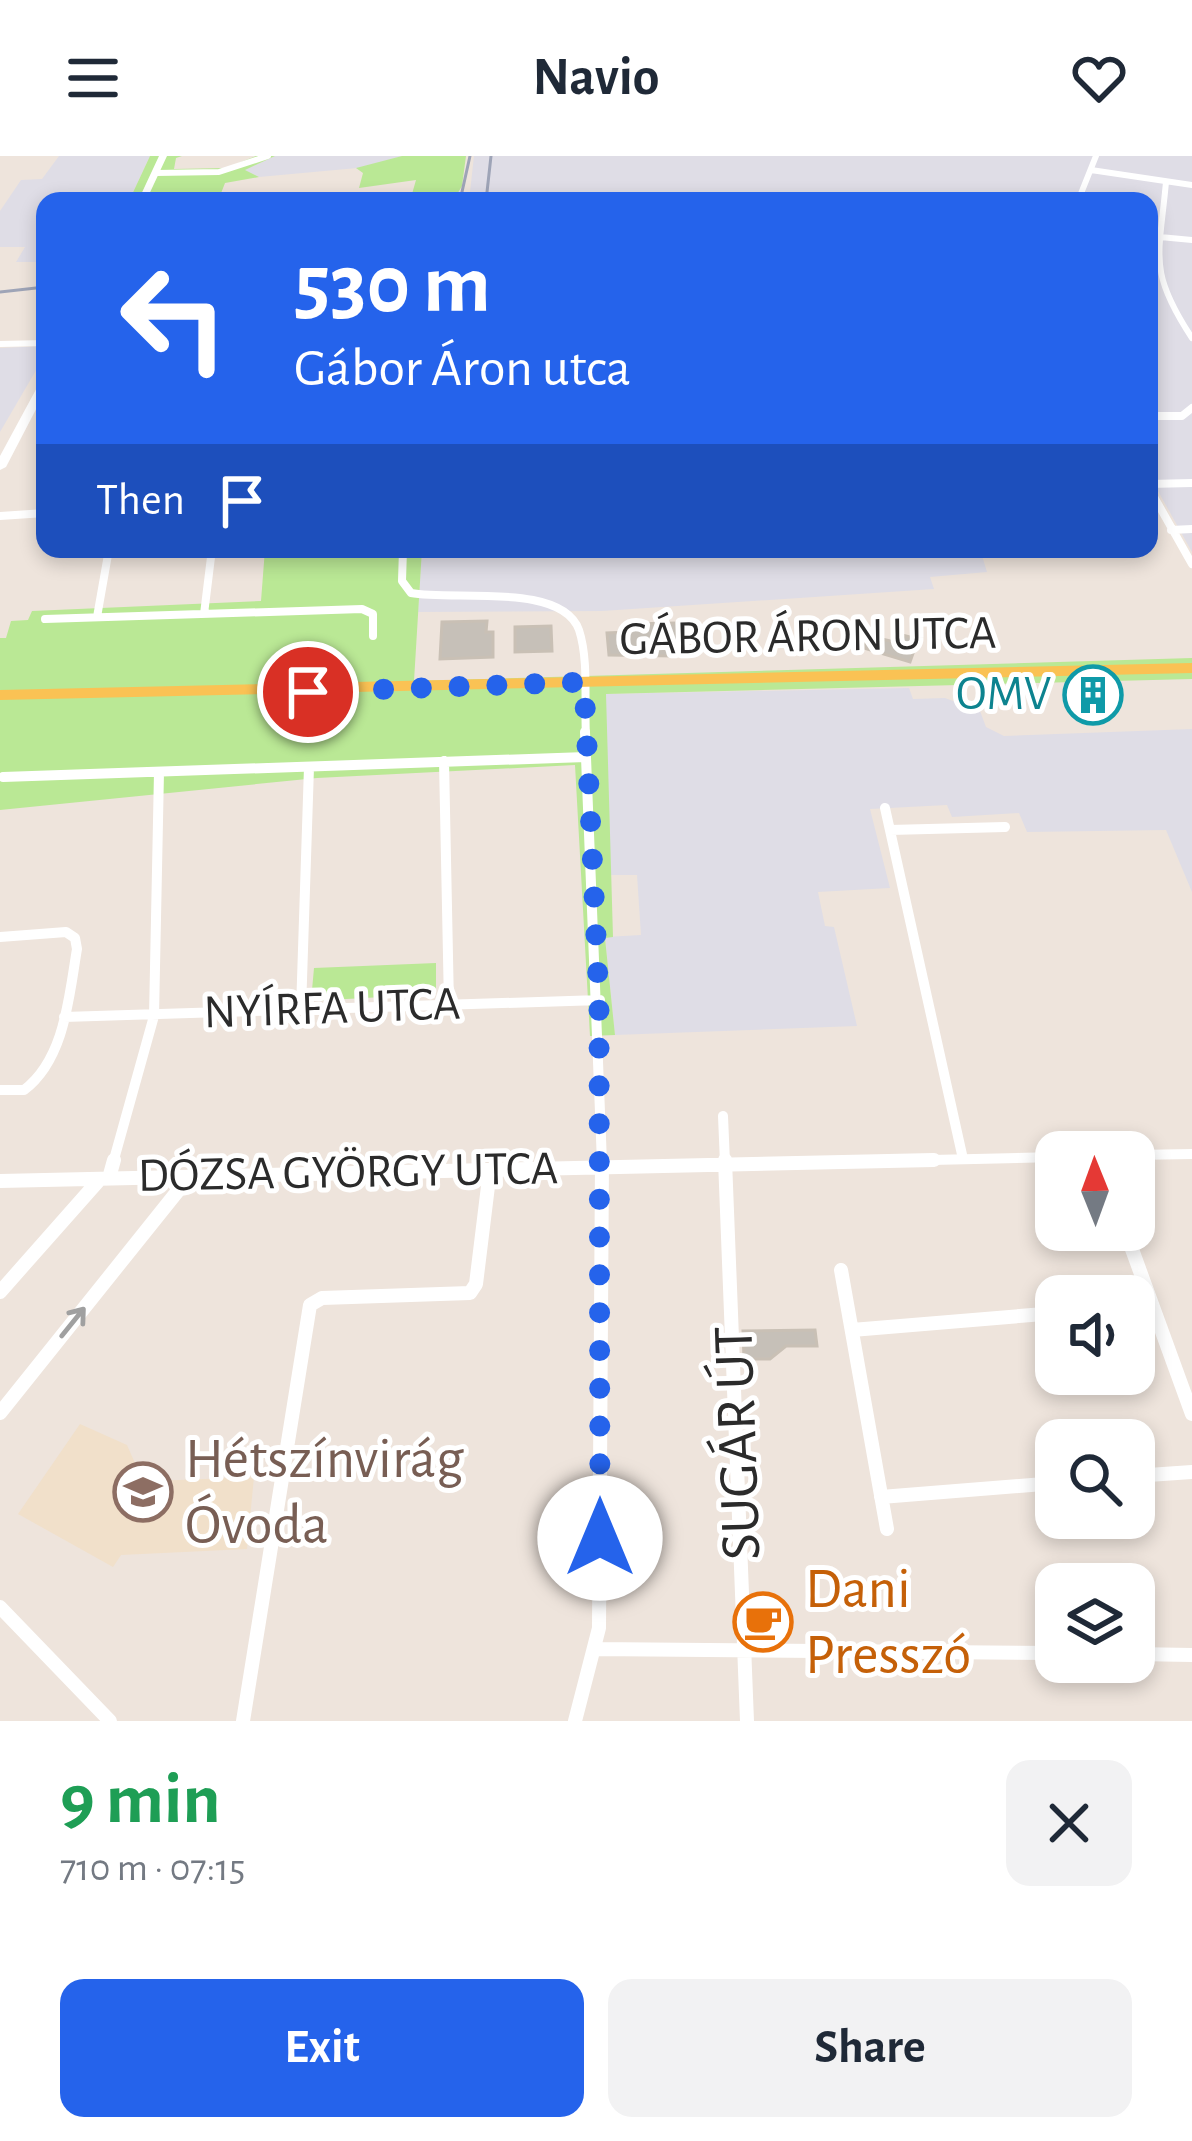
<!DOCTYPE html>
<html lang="en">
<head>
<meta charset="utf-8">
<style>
	:root { --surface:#fff; --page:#f2f2f3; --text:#1f2937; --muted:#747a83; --accent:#2563eb }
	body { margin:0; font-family:"Alegreya Sans",sans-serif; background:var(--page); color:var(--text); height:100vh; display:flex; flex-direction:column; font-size:45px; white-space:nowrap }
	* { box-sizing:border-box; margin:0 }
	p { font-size:39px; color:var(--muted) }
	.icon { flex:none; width:66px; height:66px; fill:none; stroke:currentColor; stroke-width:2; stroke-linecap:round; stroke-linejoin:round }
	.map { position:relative; height:1565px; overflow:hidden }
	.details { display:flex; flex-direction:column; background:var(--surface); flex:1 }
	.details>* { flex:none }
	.guide { position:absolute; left:36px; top:36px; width:1122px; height:366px; border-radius:24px; box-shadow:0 6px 18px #0003; background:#2563eb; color:#fff; overflow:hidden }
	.needle { width:78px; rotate:359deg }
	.tools { position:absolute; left:1035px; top:975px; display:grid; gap:24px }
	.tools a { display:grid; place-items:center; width:120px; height:120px; border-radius:24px; background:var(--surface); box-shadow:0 6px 18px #0003; font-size:60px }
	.pin { position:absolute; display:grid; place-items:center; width:102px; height:102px; color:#fff; margin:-51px; border:6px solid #fff; border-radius:50%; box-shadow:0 3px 12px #0007 }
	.me { position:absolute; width:132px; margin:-66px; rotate:0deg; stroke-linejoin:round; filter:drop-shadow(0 0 9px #0008) }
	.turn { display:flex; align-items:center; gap:42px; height:252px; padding:0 60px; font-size:54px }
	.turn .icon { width:156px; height:156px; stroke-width:2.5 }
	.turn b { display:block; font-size:84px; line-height:102px }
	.then { display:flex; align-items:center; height:114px; padding:0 60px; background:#0003; gap:24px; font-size:45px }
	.round { display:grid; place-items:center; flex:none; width:126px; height:126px; border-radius:24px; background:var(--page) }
	.overview { display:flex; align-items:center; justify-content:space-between; height:204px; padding:0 60px }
	h1 { font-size:72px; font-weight:600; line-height:90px; color:#1e9e55 }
	.action { display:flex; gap:24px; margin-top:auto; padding:24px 60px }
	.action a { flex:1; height:138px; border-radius:24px; background:var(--accent); color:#fff; font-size:48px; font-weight:600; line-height:138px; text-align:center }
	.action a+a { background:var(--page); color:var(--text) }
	header { display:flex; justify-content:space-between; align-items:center; height:156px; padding:0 60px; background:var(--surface); font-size:54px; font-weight:600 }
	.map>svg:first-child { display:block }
</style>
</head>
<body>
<header><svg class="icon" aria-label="menu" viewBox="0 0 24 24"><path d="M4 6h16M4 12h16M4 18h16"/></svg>Navio<svg class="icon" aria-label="heart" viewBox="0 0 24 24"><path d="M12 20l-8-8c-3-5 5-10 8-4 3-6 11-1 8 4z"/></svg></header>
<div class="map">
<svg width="1192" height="1565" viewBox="0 0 1192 1565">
	<rect width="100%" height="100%" fill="#eee4dc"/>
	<path fill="#dfdde6" d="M59 0H150L129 45H45V106H16L25 91H0V55L21 24 42 23Z
		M275 0H402L368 11 259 21 244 14Z
		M474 0H1192V396L1149 319V45H469Z
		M45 190V199L0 276V192Z
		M422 393H980L987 416 930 421 934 433 602 455 418 456Z
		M909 532 913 543 945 542 980 555 986 571 1004 580 1192 573V736L1166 674 1027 676 1019 657 952 661 947 649 870 653 890 732 818 736 825 770 834 771 857 870 615 879 605 781 641 779 637 719H610L605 538Z"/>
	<path fill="#f1e0ca" d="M80 1268 127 1289 138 1314 129 1326 254 1321 247 1393 121 1399 113 1411 18 1358Z"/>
	<path fill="#bae895" d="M150 0H182L176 2 174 13 226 12 256 0H275L245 14 259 21 225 27 218 45H129Z
		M402 0H466L462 30 453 45H410L416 24 359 32 363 17 356 12Z
		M265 393H422L414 525 1192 502V523L606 538 613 781 605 782 615 879 590 880 575 609 317 622 0 654V482H6L11 465 28 464 32 455 261 445Z
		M436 807V838L311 845 314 812Z"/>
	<path fill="#c6c0b8" stroke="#c9c0b5" stroke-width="3" d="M487 465 486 476H493V501L440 503 442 466Z
		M676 467 680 491H673L674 500 609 499 607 477 630 476V468Z
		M551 470 552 495 515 496V471Z
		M902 479 918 483 910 506 864 492 869 480 899 487Z
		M815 1174 817 1190H786L770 1203H744L743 1175Z"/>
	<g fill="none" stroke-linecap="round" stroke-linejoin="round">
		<path stroke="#fff" stroke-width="6" d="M1091 14 1192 29
			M156 17 219 16 268 0
			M1166 26C1159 102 1148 115 1192 182
			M1078 45 1096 0
			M1160 81 1192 84
			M0 188 45 187"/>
		<path stroke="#fff" stroke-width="8" d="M1149 260H1182L1192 252
			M1149 328 1192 327
			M1149 332 1192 408
			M0 360 45 357
			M1171 374 1192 373
			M403 393 402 425 411 437C453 445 562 426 579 474 589 504 584 547 586 579
			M204 458 212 393
			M97 461 109 393
			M45 463 362 453 373 458V480"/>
		<path stroke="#fff" stroke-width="10" d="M585 576 602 1007
			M444 605 449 849
			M3 621 586 601
			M885 652 963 1003
			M890 674 1005 671
			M0 781 66 776 75 782 77 793C69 840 65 903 24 934H0
			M301 854 309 611
			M64 861 600 844
			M723 960 725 1007
			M1134 999 1192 998
			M113 1007 154 860 159 616
			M802 1007 1056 1001"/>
		<path stroke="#fff" stroke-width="14" d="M725 1004 747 1565
			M109 1022 114 1004
			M0 1025 934 1004
			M1125 1074 1192 1258
			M841 1114 887 1373
			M0 1136 100 1023
			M852 1174 1056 1157
			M0 1257 189 1021
			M1134 1320 1192 1316
			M881 1341 1056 1327
			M0 1451 110 1565
			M594 1493 1056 1497
			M1134 1498 1192 1499
			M243 1565 310 1149 322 1142 470 1137 476 1128 490 1014
			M575 1565 599 1472 602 1004"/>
		<path fill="#fff" fill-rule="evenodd" d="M159 0H167L146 45H138Z
			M45 223V236L6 311 0 314V300L40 226Z"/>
		<path fill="#fac254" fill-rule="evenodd" d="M1192 507V517L0 544V534Z"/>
		<path stroke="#9ea4b7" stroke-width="3" d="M460 45 470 0
			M486 45 491 0
			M0 136 45 131"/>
	</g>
	<defs><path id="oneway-shaft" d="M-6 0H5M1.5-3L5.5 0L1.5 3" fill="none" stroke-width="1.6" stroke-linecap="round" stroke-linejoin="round" transform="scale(3)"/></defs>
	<use stroke="#a0a0a0" href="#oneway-shaft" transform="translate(73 1166) rotate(-51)"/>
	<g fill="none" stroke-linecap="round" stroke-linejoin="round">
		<path stroke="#2563eb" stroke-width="21" stroke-dasharray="0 37.8" d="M308 536 584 526 599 844 600 1382"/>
	</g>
	<defs>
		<symbol id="building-ring" viewBox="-11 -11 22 22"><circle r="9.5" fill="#fff" stroke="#0f9aa8" stroke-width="1.5"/><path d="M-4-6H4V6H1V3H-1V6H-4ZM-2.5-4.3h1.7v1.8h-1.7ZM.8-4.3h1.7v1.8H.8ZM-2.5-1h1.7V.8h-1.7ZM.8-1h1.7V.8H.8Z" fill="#0f9aa8"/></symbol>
		<symbol id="school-ring" viewBox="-11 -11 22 22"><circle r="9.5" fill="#fff" stroke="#8d6e63" stroke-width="1.5"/><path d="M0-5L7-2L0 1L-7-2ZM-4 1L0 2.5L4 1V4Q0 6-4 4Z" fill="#8d6e63"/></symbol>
		<symbol id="cafe-ring" viewBox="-11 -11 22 22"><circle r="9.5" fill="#fff" stroke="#e8710a" stroke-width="1.5"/><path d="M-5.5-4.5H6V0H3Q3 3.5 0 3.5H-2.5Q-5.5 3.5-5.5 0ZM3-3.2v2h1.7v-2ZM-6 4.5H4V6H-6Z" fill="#e8710a"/></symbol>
	</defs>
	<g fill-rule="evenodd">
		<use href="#building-ring" x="1060" y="506" width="66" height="66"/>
		<use href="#school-ring" x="110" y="1303" width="66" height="66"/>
		<use href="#cafe-ring" x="730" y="1433" width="66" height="66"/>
	</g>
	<g text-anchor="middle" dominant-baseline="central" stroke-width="10" stroke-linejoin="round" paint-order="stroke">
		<g font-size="48" fill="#2b2b2b" stroke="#fff">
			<text transform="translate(808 481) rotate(-1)">GÁBOR ÁRON UTCA</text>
			<text transform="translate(332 853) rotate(-2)">NYÍRFA UTCA</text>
			<text transform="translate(348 1017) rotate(-1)">DÓZSA GYÖRGY UTCA</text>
		</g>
		<g font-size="48" fill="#0d838f" stroke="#fff" text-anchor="end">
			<text x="1051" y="539">OMV</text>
		</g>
		<g font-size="57" fill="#2b2b2b" stroke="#fff">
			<text transform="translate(738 1287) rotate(-92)">SUGÁR ÚT</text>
		</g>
		<g font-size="57" fill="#785e54" stroke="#fff" text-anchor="start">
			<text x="185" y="1303">Hétszínvirág<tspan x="185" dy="66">Óvoda</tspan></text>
		</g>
		<g font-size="57" fill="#c56008" stroke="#fff" text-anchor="start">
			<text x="805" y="1433">Dani<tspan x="805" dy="66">Presszó</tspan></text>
		</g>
	</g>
</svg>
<div class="tools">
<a><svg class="needle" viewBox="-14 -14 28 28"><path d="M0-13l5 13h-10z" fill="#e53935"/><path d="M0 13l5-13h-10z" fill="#747a83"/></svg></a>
<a><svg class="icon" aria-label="sound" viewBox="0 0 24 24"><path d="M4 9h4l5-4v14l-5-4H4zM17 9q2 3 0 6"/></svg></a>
<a><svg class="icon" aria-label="search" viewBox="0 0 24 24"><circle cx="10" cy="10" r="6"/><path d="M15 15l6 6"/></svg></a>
<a><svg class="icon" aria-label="layers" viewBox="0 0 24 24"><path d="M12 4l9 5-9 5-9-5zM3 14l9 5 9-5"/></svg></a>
</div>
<div class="pin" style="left:308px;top:536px;background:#d93025"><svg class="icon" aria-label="arrive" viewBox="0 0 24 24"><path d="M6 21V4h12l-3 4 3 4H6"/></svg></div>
<svg class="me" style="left:600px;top:1382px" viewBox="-20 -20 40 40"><circle r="19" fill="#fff"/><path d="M0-13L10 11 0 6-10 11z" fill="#2563eb"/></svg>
<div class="guide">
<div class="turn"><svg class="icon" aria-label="left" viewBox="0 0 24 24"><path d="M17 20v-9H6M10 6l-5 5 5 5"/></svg><div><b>530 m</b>Gábor Áron utca</div></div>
<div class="then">Then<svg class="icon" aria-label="arrive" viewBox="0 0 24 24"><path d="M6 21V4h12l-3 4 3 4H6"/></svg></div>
</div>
</div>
<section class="details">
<div class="overview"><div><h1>9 min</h1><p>710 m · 07:15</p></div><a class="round"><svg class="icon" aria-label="close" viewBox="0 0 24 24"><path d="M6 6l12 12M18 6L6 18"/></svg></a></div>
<div class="action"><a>Exit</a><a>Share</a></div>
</section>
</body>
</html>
